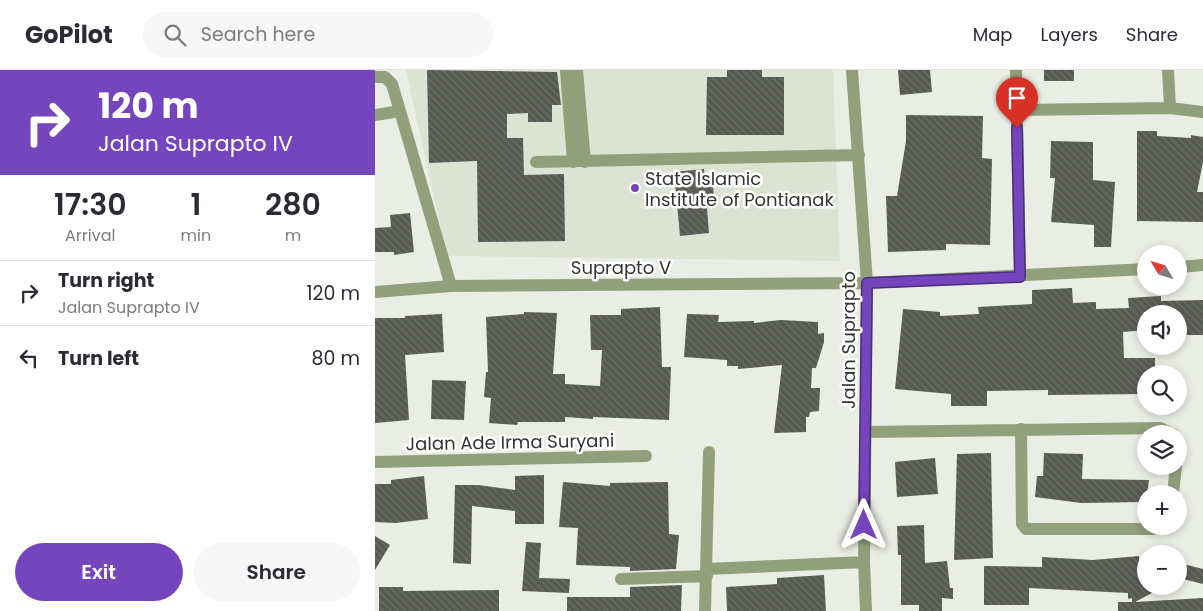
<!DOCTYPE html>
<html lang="en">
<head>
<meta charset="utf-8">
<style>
	:root { --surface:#fff; --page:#f7f7f7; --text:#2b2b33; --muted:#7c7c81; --line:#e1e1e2; --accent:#7545bd }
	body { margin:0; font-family:Poppins,sans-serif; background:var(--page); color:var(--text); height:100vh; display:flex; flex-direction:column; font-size:19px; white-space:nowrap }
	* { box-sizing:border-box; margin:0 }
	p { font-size:16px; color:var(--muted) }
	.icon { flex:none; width:28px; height:28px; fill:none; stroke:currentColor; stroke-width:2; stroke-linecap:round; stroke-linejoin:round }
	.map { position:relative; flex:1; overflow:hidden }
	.side { display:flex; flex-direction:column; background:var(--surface); width:375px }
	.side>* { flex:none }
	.top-card { background:#7545bd; color:#fff; overflow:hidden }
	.needle { width:32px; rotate:308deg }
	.buttons { position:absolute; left:762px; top:175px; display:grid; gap:10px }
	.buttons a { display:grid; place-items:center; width:50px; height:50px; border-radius:50%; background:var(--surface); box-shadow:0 2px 8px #0003; font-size:25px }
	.pin { position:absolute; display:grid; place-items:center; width:42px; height:42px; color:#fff; margin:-51px -21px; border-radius:50% 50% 50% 0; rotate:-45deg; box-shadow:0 0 5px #0007 }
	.pin .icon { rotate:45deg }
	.me { position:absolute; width:55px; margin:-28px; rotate:0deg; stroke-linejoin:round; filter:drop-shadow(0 0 4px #0008) }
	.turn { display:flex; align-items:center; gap:18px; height:105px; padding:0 15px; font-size:22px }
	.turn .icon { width:65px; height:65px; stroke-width:2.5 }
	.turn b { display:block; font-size:35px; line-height:42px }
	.eta { display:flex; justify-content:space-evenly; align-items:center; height:85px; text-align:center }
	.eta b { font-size:30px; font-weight:600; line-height:35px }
	.button { display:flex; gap:10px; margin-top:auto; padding:10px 15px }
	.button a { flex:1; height:58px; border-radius:30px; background:var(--accent); color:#fff; font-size:20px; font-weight:600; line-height:58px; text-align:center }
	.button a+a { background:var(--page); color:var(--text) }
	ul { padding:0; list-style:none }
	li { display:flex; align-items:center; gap:15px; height:65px; padding:0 15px; border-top:1px solid var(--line) }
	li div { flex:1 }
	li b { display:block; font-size:19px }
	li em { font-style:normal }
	header { display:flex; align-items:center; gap:30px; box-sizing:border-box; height:70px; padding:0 25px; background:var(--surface); border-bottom:1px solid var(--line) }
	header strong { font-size:24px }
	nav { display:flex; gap:28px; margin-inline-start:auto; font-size:18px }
	.search { width:350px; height:45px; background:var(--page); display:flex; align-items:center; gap:12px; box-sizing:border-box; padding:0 18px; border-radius:28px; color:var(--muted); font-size:19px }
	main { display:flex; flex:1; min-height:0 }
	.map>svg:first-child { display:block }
</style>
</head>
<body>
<header>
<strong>GoPilot</strong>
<div class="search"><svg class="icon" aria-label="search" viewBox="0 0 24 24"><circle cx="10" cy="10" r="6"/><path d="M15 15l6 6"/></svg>Search here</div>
<nav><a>Map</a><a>Layers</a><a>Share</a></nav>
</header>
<main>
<section class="side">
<div class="top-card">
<div class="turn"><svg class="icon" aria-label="right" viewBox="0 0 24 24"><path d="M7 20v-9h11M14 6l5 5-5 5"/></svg><div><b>120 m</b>Jalan Suprapto IV</div></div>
</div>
<div class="eta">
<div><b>17:30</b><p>Arrival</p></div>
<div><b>1</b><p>min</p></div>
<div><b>280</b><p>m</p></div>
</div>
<ul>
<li><svg class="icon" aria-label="right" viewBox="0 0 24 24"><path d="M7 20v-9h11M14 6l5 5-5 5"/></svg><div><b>Turn right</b><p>Jalan Suprapto IV</p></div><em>120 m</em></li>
<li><svg class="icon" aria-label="left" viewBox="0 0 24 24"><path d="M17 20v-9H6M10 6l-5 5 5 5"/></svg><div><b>Turn left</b></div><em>80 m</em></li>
</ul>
<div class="button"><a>Exit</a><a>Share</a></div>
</section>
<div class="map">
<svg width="828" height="541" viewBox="0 0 828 541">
	<defs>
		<pattern id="building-back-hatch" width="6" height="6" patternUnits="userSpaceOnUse" patternTransform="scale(1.25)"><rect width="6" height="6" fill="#575a52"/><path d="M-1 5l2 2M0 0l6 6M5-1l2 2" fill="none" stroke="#6c6f68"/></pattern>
	</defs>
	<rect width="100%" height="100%" fill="#e9ede4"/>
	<path fill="#dde3d3" d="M31 0H458L465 191 72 186Z"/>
	<path fill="url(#building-back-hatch)" d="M52 0 182 2 186 35H177V52H153V43L132 44V68H148L149 105 189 104 190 171 103 172 102 91 54 93Z
		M352 0H387V7H409V65H331L332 7H352Z
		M523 0H555L557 22 525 25Z
		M669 0H699V11H669Z
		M531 45 608 46 607 88 617 89 615 175 571 174V180L513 182 511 126H522L531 71Z
		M762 61H782V66L816 68V65L828 67V92L822 122H828V152L762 151Z
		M676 71 718 72V110L740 112 736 177H719V155L676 152 680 108H675Z
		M329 99 331 115H338L340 138H332L334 163 305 166 299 102Z
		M35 143 39 182 19 185V182H0V158L16 157 15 145Z
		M697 218 698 233 721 232V239L754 238 753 228 786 226V231L828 230V265H804V244H771V260L748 262 749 288H780V304H771V324L673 325V320L612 321V336H576V324L520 319 528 239 565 242V246L604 244 603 237 657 234V220Z
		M285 237 287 297H296L294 350 218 347V349L190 347V352H143L142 355 114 353 116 328 109 327 111 302H113L111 247 149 244V242L182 243 178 304H190V314L225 316 227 280H216L215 245H246V239Z
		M67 244 69 282 30 285 34 350 0 353V248H30V246Z
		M312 244 344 245 343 252 379 251V253L406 250 443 252V264L449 263V272L441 298H437L436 318H445L444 341 435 342 434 347H431V362L399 363 407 295 363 299V296H352V290L309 287Z
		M57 310 91 311 89 350 56 349Z
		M616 383 618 488 579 490 582 384Z
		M669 383 708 384 707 409 774 410 771 432 706 433 660 427 662 406H668Z
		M560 388 563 424 522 427 520 392Z
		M169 405V454H140V441L97 436 96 494 78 493 80 415H103L140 420V406Z
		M49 406 53 449 21 453 0 452V414H16V410Z
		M188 412 235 416V413L293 412 294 464 304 465 301 499 255 501V497L201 495 203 458 184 457Z
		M549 455 550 493 572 491 575 518H578V529L567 528V541H544V535H526V485H523L522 456Z
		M0 466 15 475 0 500Z
		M151 472 166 473 164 508 195 509 194 523 147 521Z
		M764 486V491L771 488V516H790L760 532 828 528V541H743V532H757V528L753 529V523L654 518V535H609V496L667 497V487L718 490Z
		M804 493 828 499V514L804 508Z
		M449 505 451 541H352L351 517 402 514V508Z
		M307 515 306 541H192V527H255V517Z
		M4 517H28V521L124 520V541H4Z"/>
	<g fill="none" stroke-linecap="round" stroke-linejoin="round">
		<path stroke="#929f7b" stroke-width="12" d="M191 0 198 92
			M202 0 210 92
			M477 0 492 213 489 492 491 541
			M641 0 645 207
			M793 0 795 38
			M0 7H10L17 14 25 41
			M642 40 795 38 828 42
			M0 45 25 41 76 216
			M161 92 484 85
			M804 197 828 195
			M0 222 76 216 492 213 771 199
			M646 359 647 454 651 459H779L786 456
			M490 362 785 358 798 364
			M0 392 271 386
			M798 424 801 396
			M332 499 489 492
			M246 509 332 506
			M330 541 334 382"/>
	</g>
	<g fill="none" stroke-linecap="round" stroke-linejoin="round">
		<defs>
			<path id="route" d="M489 455 492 213 645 207 642 58"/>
		</defs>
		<use href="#route" stroke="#4c2d7b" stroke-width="12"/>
		<use href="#route" stroke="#7545bd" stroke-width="9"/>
	</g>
	<circle fill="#7545bd" stroke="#fff" stroke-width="2" cx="260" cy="118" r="5"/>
	<g text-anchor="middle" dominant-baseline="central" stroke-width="5" stroke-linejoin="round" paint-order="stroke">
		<g font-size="18" fill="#333431" stroke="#fff" text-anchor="start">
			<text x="270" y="108">State Islamic<tspan x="270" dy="21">Institute of Pontianak</tspan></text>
		</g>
		<g font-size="18" fill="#333431" stroke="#fff">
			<text x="246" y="197">Suprapto V</text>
			<text transform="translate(473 270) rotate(-90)">Jalan Suprapto</text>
			<text transform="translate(135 372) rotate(-1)">Jalan Ade Irma Suryani</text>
		</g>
	</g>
</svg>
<div class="buttons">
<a><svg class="needle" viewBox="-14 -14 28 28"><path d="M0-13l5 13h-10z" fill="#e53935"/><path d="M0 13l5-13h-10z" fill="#7c7c81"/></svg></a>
<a><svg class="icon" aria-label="sound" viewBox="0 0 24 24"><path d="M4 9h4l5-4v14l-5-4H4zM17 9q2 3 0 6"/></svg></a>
<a><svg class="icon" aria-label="search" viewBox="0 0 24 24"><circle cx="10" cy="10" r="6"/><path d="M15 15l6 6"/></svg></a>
<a><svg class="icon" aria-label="layers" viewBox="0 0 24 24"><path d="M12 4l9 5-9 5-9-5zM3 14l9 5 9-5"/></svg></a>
<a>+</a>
<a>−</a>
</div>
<div class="pin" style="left:642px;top:58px;background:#d93025"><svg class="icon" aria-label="arrive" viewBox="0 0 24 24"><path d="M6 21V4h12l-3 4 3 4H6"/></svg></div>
<svg class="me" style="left:489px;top:455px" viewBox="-20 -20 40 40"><path d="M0-17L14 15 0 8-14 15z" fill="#7545bd" stroke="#fff" stroke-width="4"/></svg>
</div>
</main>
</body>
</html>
